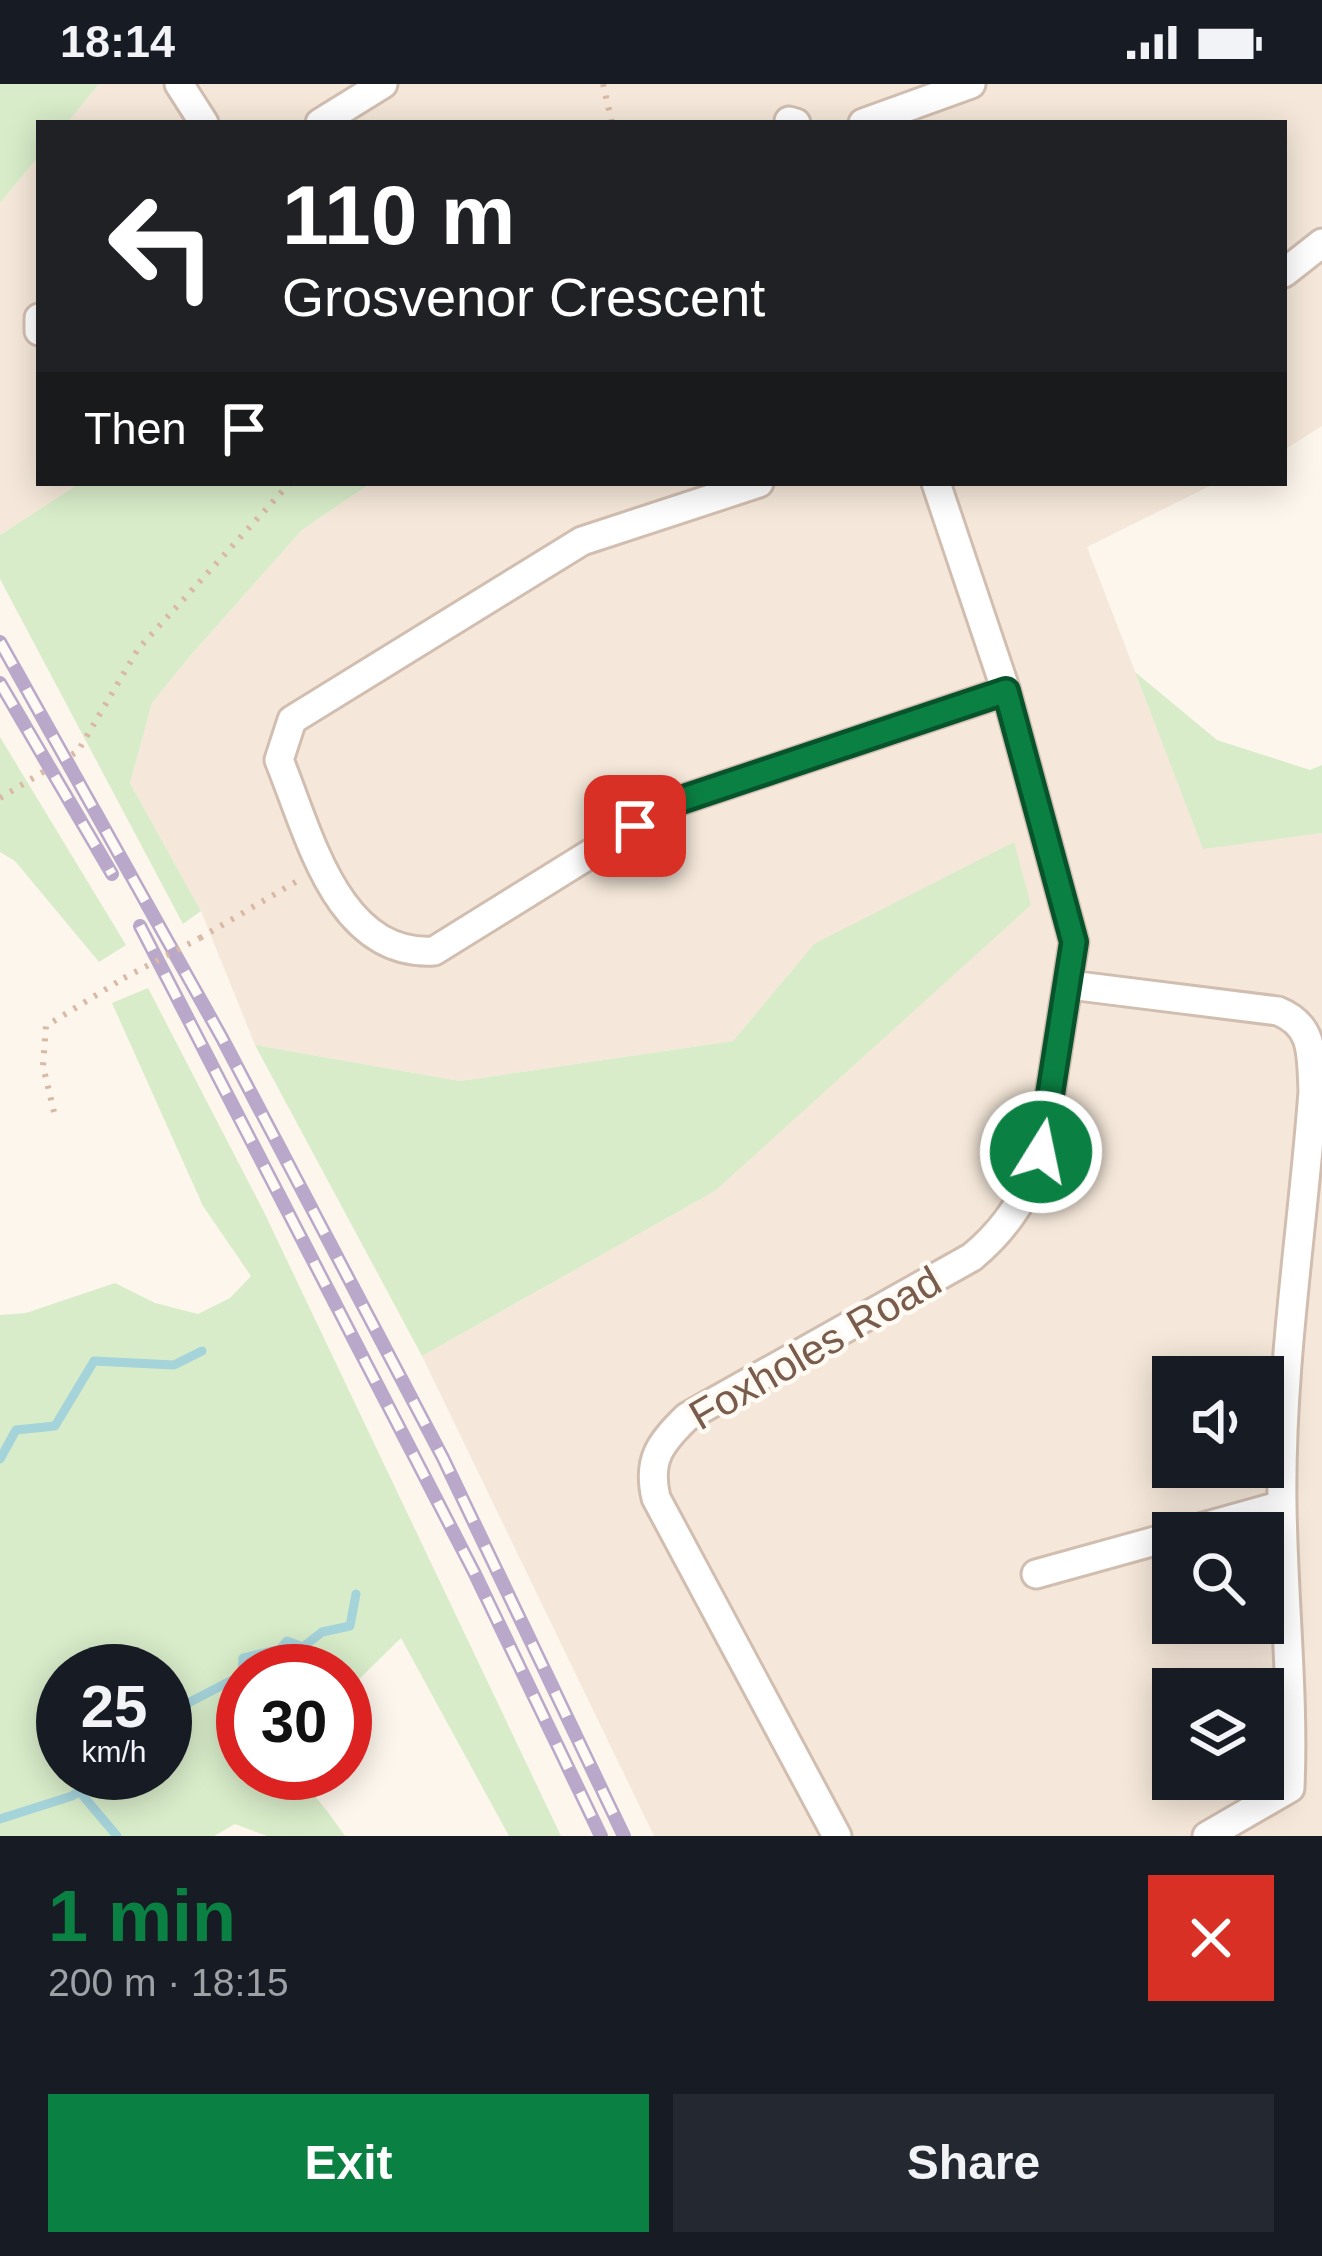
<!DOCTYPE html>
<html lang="en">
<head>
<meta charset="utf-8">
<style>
	:root { --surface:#171b24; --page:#242831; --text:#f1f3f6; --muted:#9ea1a6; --accent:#0b8043 }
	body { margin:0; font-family:Helvetica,sans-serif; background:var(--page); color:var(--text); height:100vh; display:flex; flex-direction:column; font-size:45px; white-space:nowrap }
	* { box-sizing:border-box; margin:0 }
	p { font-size:39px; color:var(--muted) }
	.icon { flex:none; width:66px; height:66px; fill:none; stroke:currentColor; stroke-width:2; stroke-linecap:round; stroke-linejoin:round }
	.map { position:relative; height:1752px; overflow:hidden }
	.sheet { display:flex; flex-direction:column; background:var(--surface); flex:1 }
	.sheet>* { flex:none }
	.hud { position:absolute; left:36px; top:36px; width:1251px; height:366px; border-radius:0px; box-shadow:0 6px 30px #0003; background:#202124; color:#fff; overflow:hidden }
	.fabs { position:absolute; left:1152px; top:1272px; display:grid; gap:24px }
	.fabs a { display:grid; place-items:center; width:132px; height:132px; border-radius:0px; background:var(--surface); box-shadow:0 6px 30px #0003; font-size:60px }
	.speed { position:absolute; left:36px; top:1560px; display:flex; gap:24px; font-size:60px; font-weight:700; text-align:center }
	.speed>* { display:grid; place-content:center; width:156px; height:156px; border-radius:50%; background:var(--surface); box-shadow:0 6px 30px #0003; line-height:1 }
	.speed small { font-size:30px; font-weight:400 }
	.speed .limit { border:18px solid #d22; background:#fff; color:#111 }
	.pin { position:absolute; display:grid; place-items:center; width:102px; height:102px; color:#fff; margin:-51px; border-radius:24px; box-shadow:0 6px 18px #0006 }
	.me { position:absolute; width:132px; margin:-66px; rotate:10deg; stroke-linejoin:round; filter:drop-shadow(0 0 9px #0008) }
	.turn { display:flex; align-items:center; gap:42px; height:252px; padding:0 48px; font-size:54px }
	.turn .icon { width:156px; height:156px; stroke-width:2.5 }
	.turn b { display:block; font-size:84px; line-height:102px }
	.then { display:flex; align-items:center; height:114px; padding:0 48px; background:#0003; gap:24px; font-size:45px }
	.round { display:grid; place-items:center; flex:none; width:126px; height:126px; border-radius:0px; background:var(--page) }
	.overview { display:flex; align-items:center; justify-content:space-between; height:204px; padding:0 48px }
	h1 { font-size:72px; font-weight:700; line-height:90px; color:var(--accent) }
	.primary-button { display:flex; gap:24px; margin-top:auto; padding:24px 48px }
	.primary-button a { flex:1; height:138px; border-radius:0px; background:var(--accent); color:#fff; font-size:48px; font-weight:700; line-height:138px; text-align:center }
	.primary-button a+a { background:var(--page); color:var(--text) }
	.status { display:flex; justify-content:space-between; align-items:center; height:84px; padding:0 60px; background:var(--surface); direction:ltr }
	.status svg { height:33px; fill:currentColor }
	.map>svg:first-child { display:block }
</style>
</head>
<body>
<div class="status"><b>18:14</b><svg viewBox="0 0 49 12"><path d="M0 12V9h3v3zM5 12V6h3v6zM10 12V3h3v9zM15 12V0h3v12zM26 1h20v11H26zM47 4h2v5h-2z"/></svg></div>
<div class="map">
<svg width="1322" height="1752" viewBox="0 0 1322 1752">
	<rect width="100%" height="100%" fill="#fdf6ec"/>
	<path fill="#f5e8da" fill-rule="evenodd" d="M99 0H1322V342L1284 366V39H67Z
		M39 72V399H80L0 451V119Z
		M371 399H1216L1087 463 1203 764 1322 749V1752H654L422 1272 715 1107 1030 821 814 860 733 957 460 997 255 961 201 827 130 699 152 619 191 571 302 446ZM1173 1293H1263V1383H1173ZM1173 1449H1263V1539H1173ZM1173 1605H1263V1695H1173Z"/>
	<path fill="#d8ecc9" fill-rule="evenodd" d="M0 0H99L67 39H39V72L0 119Z
		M80 399H371L302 446 191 571 152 619 130 699 201 827 183 840 0 495V451Z
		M1135 588 1217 656 1310 686 1322 681V749L1203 765Z
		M0 653 126 861 99 878 15 777 0 768Z
		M1014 758 1031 821 715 1107 422 1272 255 961 460 997 733 957 814 860Z
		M148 904 263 1126 561 1752H509L401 1554 345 1609V1587H243V1689C302 1689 312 1705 345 1752H267L235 1740 214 1752H0V1231L26 1229 115 1199 155 1219 198 1230 230 1214 251 1192 203 1122 112 919ZM165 1587V1689H63V1587Z"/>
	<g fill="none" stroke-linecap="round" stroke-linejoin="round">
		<path stroke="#a5d3da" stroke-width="9" d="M0 1375 16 1346 55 1342 94 1277 174 1281 202 1267
			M165 1631 242 1591 243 1574 280 1565 287 1557 303 1563 322 1548 350 1542 356 1510
			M79 1707 117 1752
			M0 1735 72 1712 105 1689"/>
		<defs>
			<path id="minor" d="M179 0 204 39
				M789 37 796 39
				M320 39 383 0
				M863 39 971 0
				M1284 189 1322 159
				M39 234V247
				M759 399 582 457 292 636 279 676C309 749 337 873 434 867L672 719 1006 607
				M1070 901 1278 927C1315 942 1311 971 1313 1007 1303 1144 1280 1282 1282 1419 1283 1515 1294 1608 1290 1704L1207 1752
				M1182 1449 1282 1421
				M1036 1490 1173 1452
				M837 1752 656 1414C647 1376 660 1359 687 1333L972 1173C1006 1145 1029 1110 1041 1068L1074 858 1006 607 936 399"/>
		</defs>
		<use href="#minor" stroke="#d1beb0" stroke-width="33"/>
		<path stroke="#d9b8a5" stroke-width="6" stroke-dasharray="3 9" stroke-linecap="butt" d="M603 0 612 39
			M0 714 78 667 138 565 290 399
			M200 854 299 796
			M54 1028 43 982 46 942 124 894"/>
		<use href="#minor" stroke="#fff" stroke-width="27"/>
		<defs>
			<path id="rail" d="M0 558 222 954 443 1374 624 1752
				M0 599 112 790
				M140 842 474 1488 601 1752"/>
		</defs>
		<use href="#rail" stroke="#b9a8c9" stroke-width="14"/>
		<use href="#rail" stroke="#fffaf3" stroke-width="9" stroke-dasharray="27" stroke-linecap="butt"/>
		<path stroke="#d9b8a5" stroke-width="6" stroke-dasharray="3 9" stroke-linecap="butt" d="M124 894 200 854"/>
	</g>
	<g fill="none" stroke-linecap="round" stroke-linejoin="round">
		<defs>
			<path id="route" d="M635 742 672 719 1006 607 1074 858 1041 1068"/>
		</defs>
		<use href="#route" stroke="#07532c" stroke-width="30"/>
		<use href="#route" stroke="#0b8043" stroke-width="21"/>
	</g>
	<g text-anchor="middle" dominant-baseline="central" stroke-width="9" stroke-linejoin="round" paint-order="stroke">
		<g font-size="42" fill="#7a5c4d" stroke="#fffaf3">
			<text transform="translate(815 1264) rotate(-30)">Foxholes Road</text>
		</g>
	</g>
</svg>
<div class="fabs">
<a><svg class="icon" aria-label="sound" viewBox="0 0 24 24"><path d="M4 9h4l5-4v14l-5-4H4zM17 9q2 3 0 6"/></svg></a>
<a><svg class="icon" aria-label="search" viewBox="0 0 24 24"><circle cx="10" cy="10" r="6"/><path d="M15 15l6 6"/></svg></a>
<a><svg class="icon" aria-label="layers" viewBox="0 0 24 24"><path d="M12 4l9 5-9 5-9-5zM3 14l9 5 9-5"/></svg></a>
</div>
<div class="speed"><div>25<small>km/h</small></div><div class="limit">30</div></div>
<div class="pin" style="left:635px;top:742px;background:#d93025"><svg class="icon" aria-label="arrive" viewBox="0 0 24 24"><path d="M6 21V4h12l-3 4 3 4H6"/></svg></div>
<svg class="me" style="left:1041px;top:1068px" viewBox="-20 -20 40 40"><circle r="17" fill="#0b8043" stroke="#fff" stroke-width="3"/><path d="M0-11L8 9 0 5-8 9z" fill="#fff"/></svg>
<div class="hud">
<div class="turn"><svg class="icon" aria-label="left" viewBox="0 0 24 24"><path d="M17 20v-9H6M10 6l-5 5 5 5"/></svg><div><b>110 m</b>Grosvenor Crescent</div></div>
<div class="then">Then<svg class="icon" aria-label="arrive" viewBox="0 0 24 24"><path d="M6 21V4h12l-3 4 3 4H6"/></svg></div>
</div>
</div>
<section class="sheet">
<div class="overview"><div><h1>1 min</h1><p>200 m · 18:15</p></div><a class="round" style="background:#d93025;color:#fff"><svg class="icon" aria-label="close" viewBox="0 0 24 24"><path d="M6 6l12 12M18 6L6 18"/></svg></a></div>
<div class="primary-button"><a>Exit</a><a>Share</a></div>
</section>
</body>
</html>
